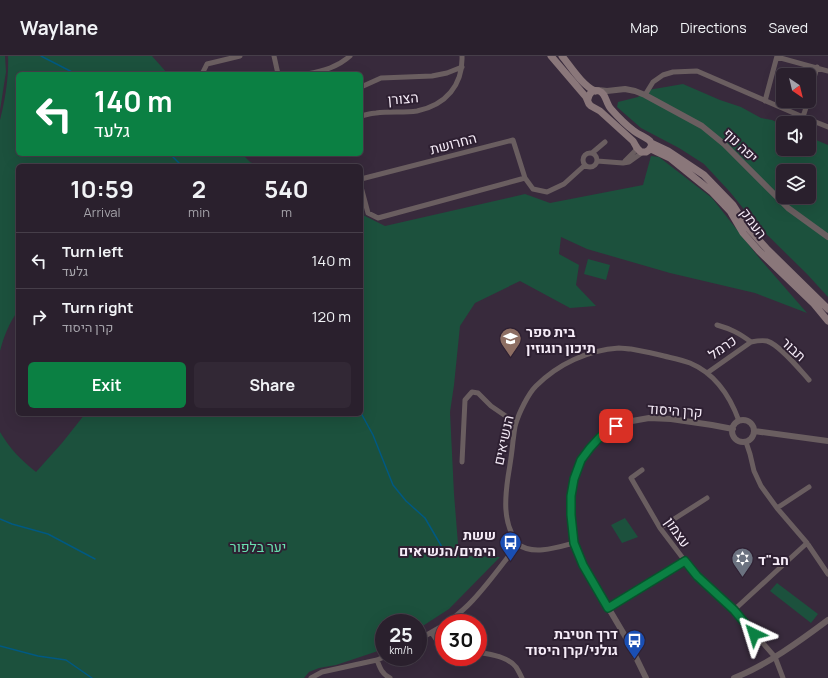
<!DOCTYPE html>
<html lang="en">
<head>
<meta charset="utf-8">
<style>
	:root { --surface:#2a202d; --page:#322835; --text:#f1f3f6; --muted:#a5a3aa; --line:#463e49; --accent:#0b8043 }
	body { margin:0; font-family:Manrope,Heebo,sans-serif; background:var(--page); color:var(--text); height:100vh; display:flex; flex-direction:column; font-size:15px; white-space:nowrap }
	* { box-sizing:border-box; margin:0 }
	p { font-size:13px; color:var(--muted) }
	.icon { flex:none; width:22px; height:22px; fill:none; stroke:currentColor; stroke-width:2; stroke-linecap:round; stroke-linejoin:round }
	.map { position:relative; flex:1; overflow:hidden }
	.details { position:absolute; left:16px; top:108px; width:347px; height:252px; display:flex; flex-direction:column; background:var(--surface); border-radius:6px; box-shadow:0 4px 16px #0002,0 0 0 1px var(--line) }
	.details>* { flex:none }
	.top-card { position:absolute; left:16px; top:16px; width:347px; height:84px; border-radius:6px; box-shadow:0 4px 16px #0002,0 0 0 1px var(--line); background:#0b8043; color:#fff; overflow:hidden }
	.needle { width:26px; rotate:145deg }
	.tools { position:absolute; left:776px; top:12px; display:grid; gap:8px }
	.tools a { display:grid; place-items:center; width:40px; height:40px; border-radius:6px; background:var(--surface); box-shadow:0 4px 16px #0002,0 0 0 1px var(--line); font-size:20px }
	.speed { position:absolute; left:375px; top:558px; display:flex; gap:8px; font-size:20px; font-weight:700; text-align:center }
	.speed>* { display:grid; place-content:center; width:52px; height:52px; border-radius:50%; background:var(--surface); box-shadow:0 4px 16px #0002,0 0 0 1px var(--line); line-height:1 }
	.speed small { font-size:10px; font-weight:400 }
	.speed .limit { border:6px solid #d22; background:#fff; color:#111 }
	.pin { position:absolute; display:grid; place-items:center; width:34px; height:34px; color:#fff; margin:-17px; border-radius:8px; box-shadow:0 2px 6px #0006 }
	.me { position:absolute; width:44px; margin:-22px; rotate:319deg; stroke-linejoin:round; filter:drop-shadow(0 0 3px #0008) }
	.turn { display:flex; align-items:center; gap:14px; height:84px; padding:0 12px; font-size:18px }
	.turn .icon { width:52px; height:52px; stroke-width:2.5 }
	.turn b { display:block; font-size:28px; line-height:34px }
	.eta { display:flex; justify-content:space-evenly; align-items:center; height:68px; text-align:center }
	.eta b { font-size:24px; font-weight:700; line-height:28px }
	.button { display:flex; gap:8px; margin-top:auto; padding:8px 12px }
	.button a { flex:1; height:46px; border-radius:6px; background:var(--accent); color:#fff; font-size:16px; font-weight:700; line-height:46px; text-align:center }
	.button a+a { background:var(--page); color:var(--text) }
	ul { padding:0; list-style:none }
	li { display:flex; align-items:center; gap:12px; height:56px; padding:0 12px; border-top:1px solid var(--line) }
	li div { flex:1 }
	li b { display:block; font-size:15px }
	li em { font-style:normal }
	header { display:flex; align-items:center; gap:24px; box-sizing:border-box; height:56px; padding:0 20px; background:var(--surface); border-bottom:1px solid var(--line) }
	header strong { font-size:19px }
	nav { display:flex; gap:22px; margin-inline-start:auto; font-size:14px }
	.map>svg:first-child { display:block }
</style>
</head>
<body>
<header>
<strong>Waylane</strong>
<nav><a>Map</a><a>Directions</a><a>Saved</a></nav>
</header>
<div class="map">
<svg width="828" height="622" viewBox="0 0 828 622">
	<rect width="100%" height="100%" fill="#382a3c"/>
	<path fill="#1c513d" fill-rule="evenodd" d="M0 0H5L6 16 0 54Z
		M8 0H152L168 18H18V98H242L250 106 259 110H18V255C9 267 4 280 0 295V64C5 44 9 21 8 0Z
		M683 28 720 44 741 51 761 62 772 64 783 69V93H809V81L828 89V241L807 218 755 167 730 136 704 108 679 92 641 72 617 51 618 46 638 41 648 34ZM783 115H809V141H783Z
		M651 100 659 101 712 142 760 203 807 257 755 237 670 217 587 193 561 181 559 198 579 209 576 229 596 250 570 252 520 225 475 247 460 270 454 329 450 356 454 438 459 500 500 501 449 553 418 573V567H384V593L336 609 319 612 309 616 304 622H0V376C10 393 21 404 36 416L62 387 85 358H361V158L385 170 525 138 550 147 643 129Z
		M588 203 610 209 606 224 584 218Z
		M625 462 638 481 622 487 611 469Z
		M777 527 818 558 811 567 770 535Z"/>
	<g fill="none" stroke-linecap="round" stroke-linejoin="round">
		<path stroke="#015982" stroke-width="1.5" d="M41 0 76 18
			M170 98 182 110
			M361 357 373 379 393 429 406 445 425 462 446 498
			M0 463 12 468 48 478 95 503
			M0 590 38 600 66 604 92 622"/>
		<path stroke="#6a5e60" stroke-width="5" d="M274 0 278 18
			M777 1 828 15
			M204 18 203 16 207 8 240 0
			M307 18C323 15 338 11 350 0
			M361 31 381 22 432 20 447 17 462 11
			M645 39 653 26 663 19 673 16 697 15 803 61 828 71
			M809 40 817 11
			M765 45 777 0
			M361 60C366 59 371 57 376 57 390 55 404 57 417 55 446 49 463 29 462 0
			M803 61 808 45
			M583 104a7 7 0 1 1 14 0a7 7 0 1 1-14 0Z
			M592 97 605 86
			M597 105 623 107 629 106 643 96
			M625 105 635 95 637 90
			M361 123 513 84 525 122 533 133 547 136 564 128 585 109
			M361 131 368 157 378 162 525 122
			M717 269C731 273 739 277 751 286 756 285 762 284 767 285 780 289 800 314 809 324
			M707 317 751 286
			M746 386 750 398 754 415 761 430 777 452 807 487 828 518
			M462 406 465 344 472 336 478 337 491 350 516 367
			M642 414 631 422 660 472 685 505 697 520 734 554 775 601 783 622
			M777 452 809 431
			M660 472 707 442
			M574 487C559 491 532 500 518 488 517 486 516 484 515 483 503 465 505 442 508 421 510 409 512 397 513 385 514 380 514 373 516 367 519 357 528 338 536 330 558 308 588 294 619 292 623 292 627 293 631 293 642 295 653 297 664 300 672 302 682 304 690 307 716 318 730 340 739 365
			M608 552 685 505
			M734 554 771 520 807 487
			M447 567C456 560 465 553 473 544 489 527 503 507 518 488
			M432 577 436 583 444 588
			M418 584 444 569
			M478 596C491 599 507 600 516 611 518 614 520 618 522 622
			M377 604C380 612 382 618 390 622
			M311 622 322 616 377 604 384 601"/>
		<path stroke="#6a5e60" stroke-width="6" d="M598 34 607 35 625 33 635 35 645 39 702 70 724 88 788 152 828 181
			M732 375a11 11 0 1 1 22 0a11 11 0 1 1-22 0Z
			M754 375 828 385
			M646 622 628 585 583 509 574 487 571 459V440L574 423 581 404 590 392 600 381 616 370 632 365 649 362 671 363 712 369 733 373
			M734 622C767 609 800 585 828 564"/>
		<path stroke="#8a777a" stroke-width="7" d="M551 0 586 41 589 48 591 50 600 55 633 85 637 92 641 96H646L649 94 652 89 650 85C646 81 639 79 634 75 626 69 618 61 611 53 606 48 606 37 599 35 593 33 589 37 588 43
			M562 0C571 11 582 29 595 35
			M651 87 668 95 704 119 733 149 747 171 768 194 828 253
			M651 93 670 102 712 136 730 155 743 177 759 195 814 248 828 265"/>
	</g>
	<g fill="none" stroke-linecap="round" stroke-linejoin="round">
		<defs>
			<path id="route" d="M616 370 600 381 590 392 581 404 574 423 571 440V459L574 487 583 509 608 552 685 505 697 520 734 554 754 578"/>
		</defs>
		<use href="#route" stroke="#07532c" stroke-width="10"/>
		<use href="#route" stroke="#0b8043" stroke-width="7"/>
	</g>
	<defs>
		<symbol id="school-pin" viewBox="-11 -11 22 30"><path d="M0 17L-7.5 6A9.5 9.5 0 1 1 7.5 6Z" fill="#8d6e63" stroke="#2e2032"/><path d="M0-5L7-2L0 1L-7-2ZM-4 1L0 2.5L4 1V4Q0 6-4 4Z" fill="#fff"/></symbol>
		<symbol id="bus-pin" viewBox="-11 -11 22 30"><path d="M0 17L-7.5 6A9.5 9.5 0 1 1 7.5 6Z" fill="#1a4fb4" stroke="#2e2032"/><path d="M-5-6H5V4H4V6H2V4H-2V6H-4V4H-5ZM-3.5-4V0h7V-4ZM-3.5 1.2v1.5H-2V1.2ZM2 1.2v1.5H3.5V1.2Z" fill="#fff"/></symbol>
		<symbol id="synagogue-pin" viewBox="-11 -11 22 30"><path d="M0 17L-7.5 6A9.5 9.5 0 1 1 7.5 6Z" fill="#6b7280" stroke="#2e2032"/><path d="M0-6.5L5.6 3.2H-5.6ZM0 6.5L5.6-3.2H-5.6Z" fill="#fff"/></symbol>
	</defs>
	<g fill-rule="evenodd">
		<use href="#school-pin" x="498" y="270" width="25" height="34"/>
		<use href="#bus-pin" x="498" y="474" width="25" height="34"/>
		<use href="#synagogue-pin" x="730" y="490" width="25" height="34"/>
		<use href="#bus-pin" x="622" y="572" width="25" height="34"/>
	</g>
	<g text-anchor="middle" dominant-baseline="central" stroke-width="4" stroke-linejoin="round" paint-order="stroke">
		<g font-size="14" fill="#f6ecf8" stroke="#2e2032">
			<text transform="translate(403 42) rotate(-5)">הצורן</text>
			<text transform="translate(453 87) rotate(-15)">החרושת</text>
			<text transform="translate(741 89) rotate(44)">יפה נוף</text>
			<text transform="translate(754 167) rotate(54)">העמק</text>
			<text transform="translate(722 291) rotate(-35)">כרמל</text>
			<text transform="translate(794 293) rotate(43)">תבור</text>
			<text transform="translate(675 354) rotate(4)">קרן היסוד</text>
			<text transform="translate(503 384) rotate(-78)">הנשיאים</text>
			<text transform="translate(678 476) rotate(55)">עצמון</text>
		</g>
		<g font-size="14" font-weight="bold" fill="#f6ecf8" stroke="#2e2032" text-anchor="start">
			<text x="526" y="275">בית ספר<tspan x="526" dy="16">תיכון רוגוזין</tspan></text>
			<text x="496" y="478" text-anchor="end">ששת<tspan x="496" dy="16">הימים/הנשיאים</tspan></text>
			<text x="758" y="503">חב"ד</text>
			<text x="618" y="577" text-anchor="end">דרך חטיבת<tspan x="618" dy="16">גולני/קרן היסוד</tspan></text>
		</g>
		<g font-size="14" fill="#69e0b0" stroke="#2e2032">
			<text x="258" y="490">יער בלפור</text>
		</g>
	</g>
</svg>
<div class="tools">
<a><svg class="needle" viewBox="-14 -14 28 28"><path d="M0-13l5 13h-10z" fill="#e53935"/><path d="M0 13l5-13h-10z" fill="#a5a3aa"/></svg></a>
<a><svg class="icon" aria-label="sound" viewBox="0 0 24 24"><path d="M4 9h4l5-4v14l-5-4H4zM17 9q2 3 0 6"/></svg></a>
<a><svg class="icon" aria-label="layers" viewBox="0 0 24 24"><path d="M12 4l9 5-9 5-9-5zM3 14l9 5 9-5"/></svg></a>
</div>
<div class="speed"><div>25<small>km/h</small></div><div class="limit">30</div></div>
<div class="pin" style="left:616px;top:370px;background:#d93025"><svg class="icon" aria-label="arrive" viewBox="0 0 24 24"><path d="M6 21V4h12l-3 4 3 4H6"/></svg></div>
<svg class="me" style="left:754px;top:578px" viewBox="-20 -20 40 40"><path d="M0-17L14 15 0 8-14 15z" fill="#0b8043" stroke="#fff" stroke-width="4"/></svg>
<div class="top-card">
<div class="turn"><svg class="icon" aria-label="left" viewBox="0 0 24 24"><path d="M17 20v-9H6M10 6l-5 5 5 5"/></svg><div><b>140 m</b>גלעד</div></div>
</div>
<section class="details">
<div class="eta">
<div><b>10:59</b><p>Arrival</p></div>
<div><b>2</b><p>min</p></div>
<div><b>540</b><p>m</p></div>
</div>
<ul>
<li><svg class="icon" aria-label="left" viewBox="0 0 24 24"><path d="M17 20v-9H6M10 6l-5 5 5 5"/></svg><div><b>Turn left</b><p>גלעד</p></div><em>140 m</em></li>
<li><svg class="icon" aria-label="right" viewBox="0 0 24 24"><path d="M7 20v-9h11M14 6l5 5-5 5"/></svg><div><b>Turn right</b><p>קרן היסוד</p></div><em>120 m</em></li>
</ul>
<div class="button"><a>Exit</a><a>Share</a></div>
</section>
</div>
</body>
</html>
